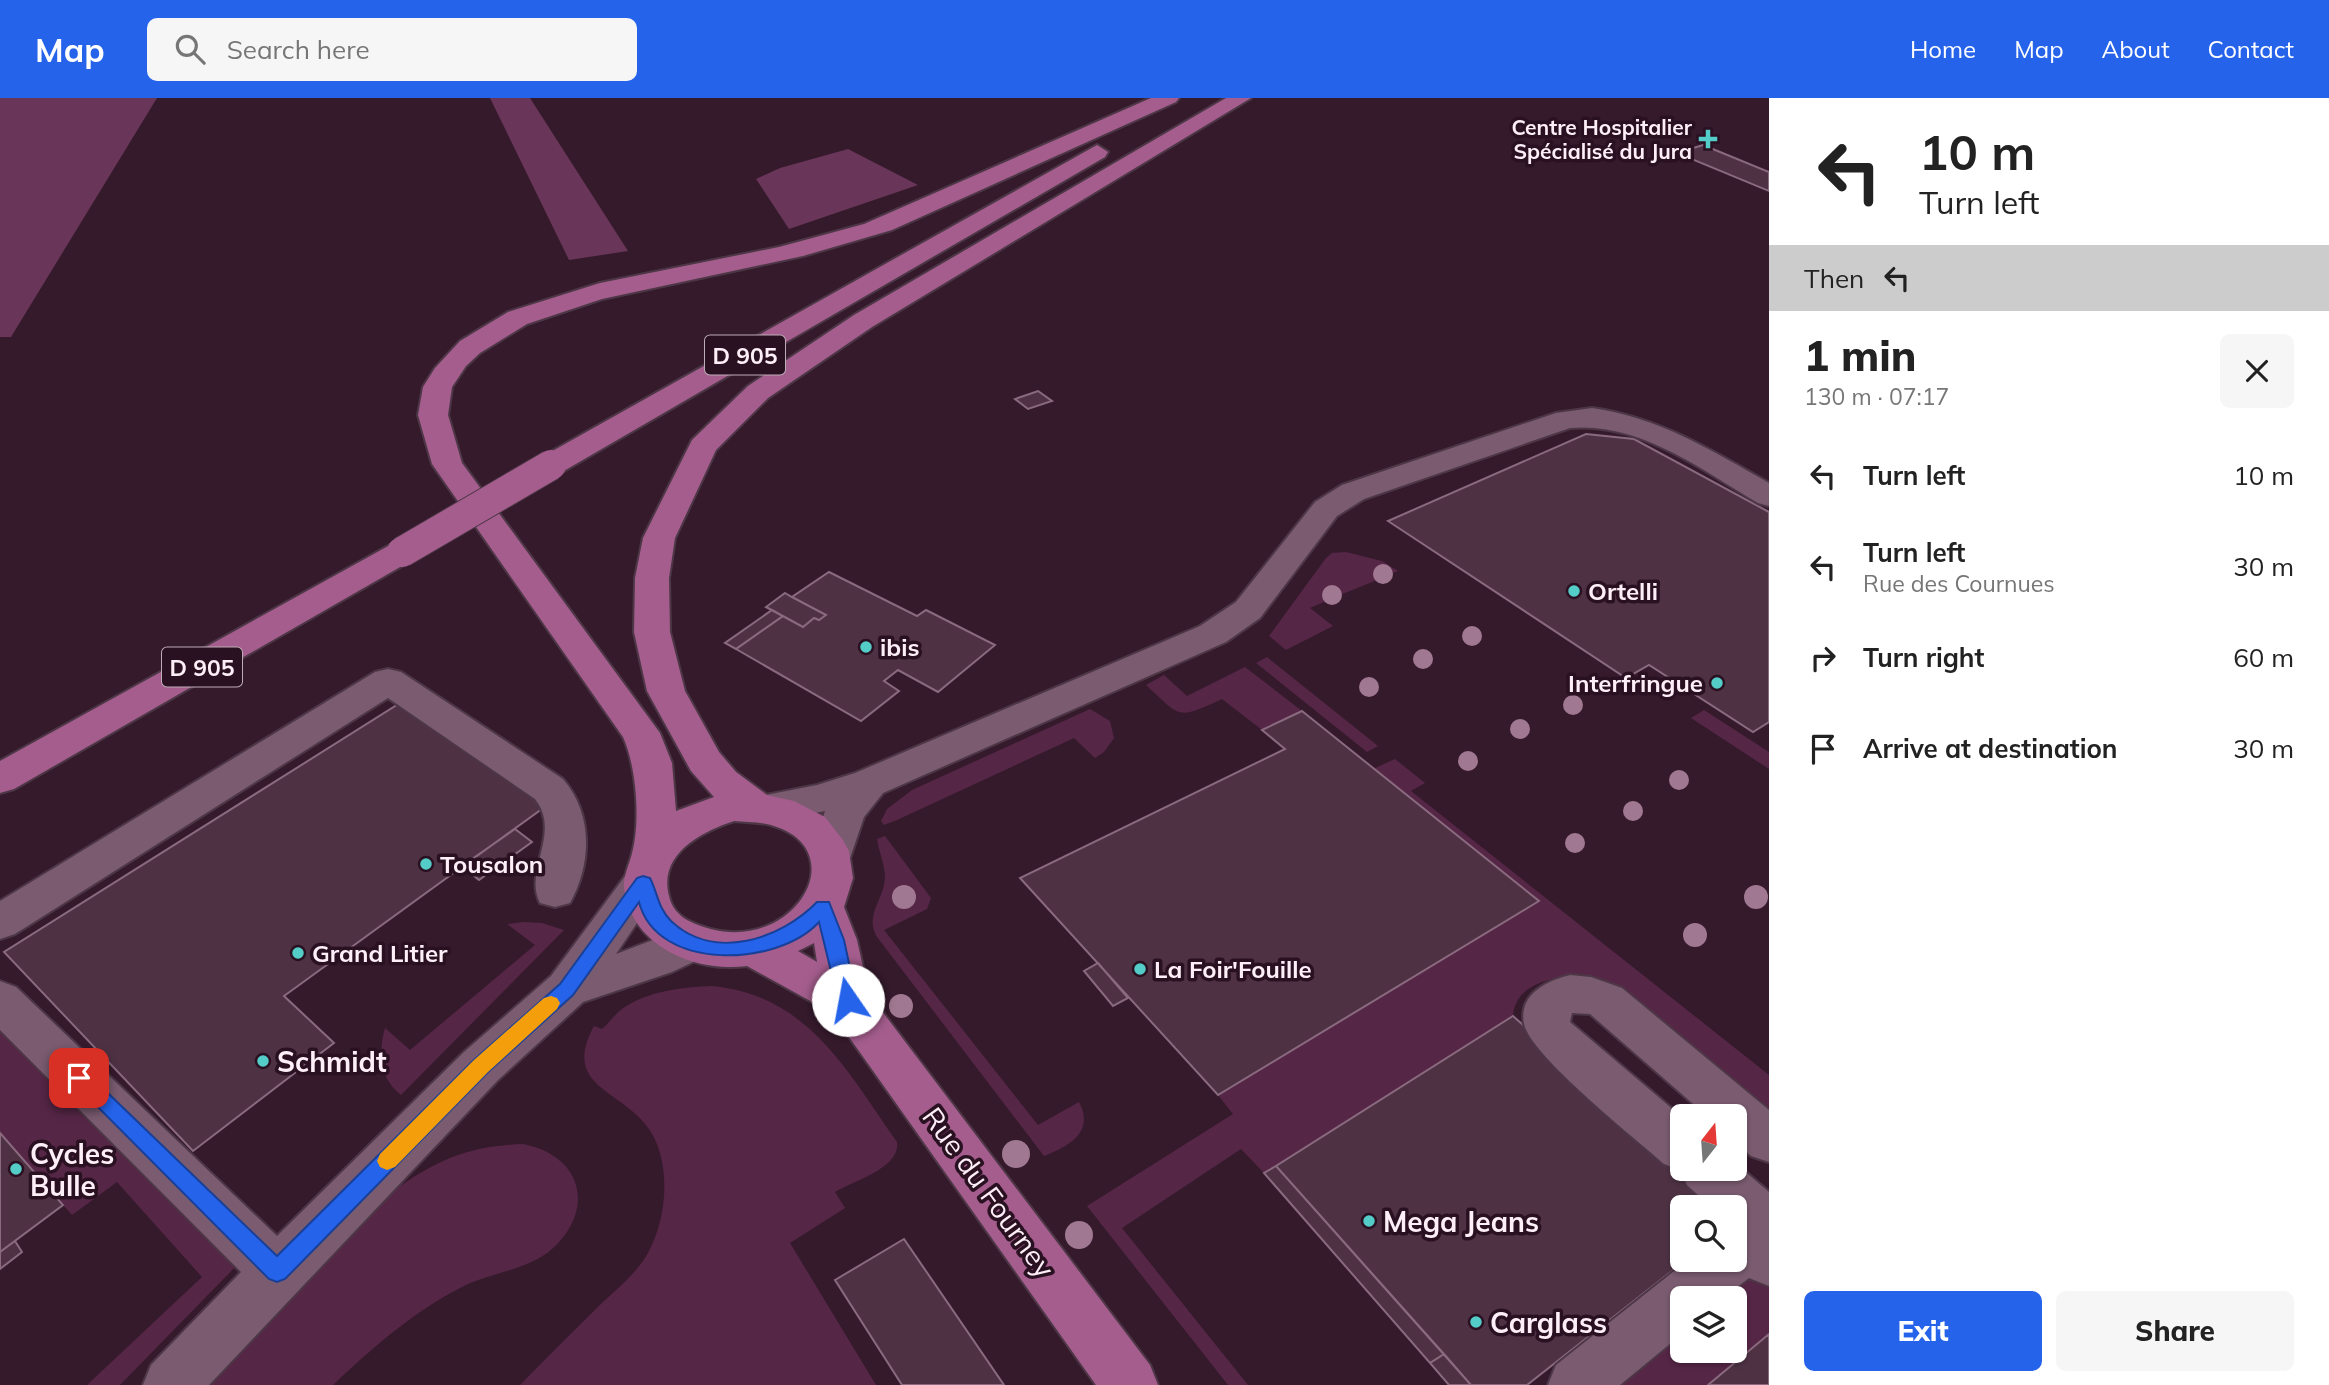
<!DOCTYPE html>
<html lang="en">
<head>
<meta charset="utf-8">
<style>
	:root { --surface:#fff; --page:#f6f6f6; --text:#222; --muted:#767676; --accent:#2563eb }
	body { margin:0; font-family:Mulish,sans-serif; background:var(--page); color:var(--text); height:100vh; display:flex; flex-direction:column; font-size:26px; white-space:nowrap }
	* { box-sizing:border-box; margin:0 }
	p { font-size:23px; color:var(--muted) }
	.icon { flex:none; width:38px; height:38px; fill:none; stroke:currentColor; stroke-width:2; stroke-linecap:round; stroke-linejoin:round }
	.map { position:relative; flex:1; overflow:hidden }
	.panel { display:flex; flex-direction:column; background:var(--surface); width:560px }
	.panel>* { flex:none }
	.top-card { background:#fff; color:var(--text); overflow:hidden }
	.needle { width:46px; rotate:17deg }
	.fabs { position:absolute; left:1670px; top:1006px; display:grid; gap:14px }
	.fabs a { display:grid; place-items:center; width:77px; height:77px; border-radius:10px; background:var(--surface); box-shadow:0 2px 5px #0004; font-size:35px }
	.pin { position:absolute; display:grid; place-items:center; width:60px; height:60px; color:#fff; margin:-30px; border-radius:14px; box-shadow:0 4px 10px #0006 }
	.me { position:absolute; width:77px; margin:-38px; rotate:348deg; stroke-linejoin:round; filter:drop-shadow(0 0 5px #0008) }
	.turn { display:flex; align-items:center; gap:24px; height:147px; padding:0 35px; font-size:32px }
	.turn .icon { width:91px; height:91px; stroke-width:2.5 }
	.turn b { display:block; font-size:49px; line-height:60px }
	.then { display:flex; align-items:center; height:66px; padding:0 35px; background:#0003; gap:14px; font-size:26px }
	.round { display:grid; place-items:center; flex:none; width:74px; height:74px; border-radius:10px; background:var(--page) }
	.summary { display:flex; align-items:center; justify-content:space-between; height:119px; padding:0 35px }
	h1 { font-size:42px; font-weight:800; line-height:52px }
	.primary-button { display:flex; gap:14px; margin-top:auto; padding:14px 35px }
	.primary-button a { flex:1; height:80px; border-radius:10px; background:var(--accent); color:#fff; font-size:28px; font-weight:800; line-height:80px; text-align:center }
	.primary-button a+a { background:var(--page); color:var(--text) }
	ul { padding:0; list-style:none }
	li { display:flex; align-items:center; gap:21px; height:91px; padding:0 35px }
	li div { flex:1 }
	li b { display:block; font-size:26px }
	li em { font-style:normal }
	header { display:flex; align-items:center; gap:42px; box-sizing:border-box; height:98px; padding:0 35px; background:var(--accent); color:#fff }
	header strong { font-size:33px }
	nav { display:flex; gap:38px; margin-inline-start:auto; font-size:24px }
	.search { width:490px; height:63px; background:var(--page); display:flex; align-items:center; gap:18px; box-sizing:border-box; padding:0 24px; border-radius:10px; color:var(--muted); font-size:26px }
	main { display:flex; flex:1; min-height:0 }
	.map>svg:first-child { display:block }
</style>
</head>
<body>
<header>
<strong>Map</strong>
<div class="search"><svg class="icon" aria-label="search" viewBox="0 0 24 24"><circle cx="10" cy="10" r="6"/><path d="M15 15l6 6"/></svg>Search here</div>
<nav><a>Home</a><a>Map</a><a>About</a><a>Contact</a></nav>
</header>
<main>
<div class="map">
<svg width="1769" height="1287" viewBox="0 0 1769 1287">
	<rect width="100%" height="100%" fill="#351a2c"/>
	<path fill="#562647" d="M1346 454 1382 463 1398 473 1390 476 1389 480H1382L1340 497 1339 502 1331 501 1310 510 1333 528 1286 552 1269 538 1326 460 1332 455Z
		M1267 559 1378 648 1367 654 1256 565Z
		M1245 569 1302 613 1262 632 1222 601C1176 622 1182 620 1146 587L1164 577 1187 598Z
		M1090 611 1110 623 1114 640 1104 654 1095 660 1074 640 897 722 884 727 881 723 887 711 912 692Z
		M1704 612 1769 654V671L1691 620Z
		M1395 661 1425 685 1411 693 1769 977V1019L1606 886C1577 872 1515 878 1513 918L1264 1075 1241 1051 1122 1130 1248 1287H1228L1087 1108 1233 1016 1218 997 1538 804 1373 671Z
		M885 738 931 800 927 811 884 832 1038 1027 1079 1004C1095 1034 1069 1048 1044 1058L877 839C864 817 884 802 885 780 885 767 879 754 877 741Z
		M523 824 542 825 564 832 401 997C380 981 378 954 385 930L410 952 535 847 507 826Z
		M712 888C808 897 847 973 897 1044 901 1070 853 1083 835 1094L845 1110 790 1145 876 1287H520C547 1259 575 1232 603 1204 619 1189 639 1173 649 1153 668 1118 672 1059 646 1027 617 991 562 987 594 928L602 931C609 925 615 916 622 911 647 893 683 889 712 888Z
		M0 924 242 1162 120 1287H87L202 1179 117 1084 72 1117 0 1035Z
		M523 1046C581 1057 597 1110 552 1151 529 1172 488 1175 460 1190 412 1215 372 1250 333 1287H210L384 1100C430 1065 464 1048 523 1046Z
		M1739 1173 1769 1182V1236L1708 1287H1608L1682 1223V1253H1734V1200H1708Z"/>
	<path fill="#693558" d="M0 0H157L11 239H0Z
		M490 0H530L628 153 569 162Z
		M848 51 918 87 789 131 756 81 780 70Z"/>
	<path fill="#4e3244" stroke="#8a6a7e" stroke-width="2" d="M1703 47 1769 74V93L1677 55Z
		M1038 293 1052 303 1028 311 1015 301Z
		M1586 336 1634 341 1769 414V624L1753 634 1649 567 1626 580 1388 423Z
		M829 474 917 518 926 512 995 547 938 594 898 572 884 583 899 593 861 623 736 551 783 518 803 529 814 520 819 522 826 517 792 499Z
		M785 495 792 499 826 517 819 522 814 520 803 529 766 509Z
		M772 512 783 518 736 551 725 545Z
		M400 605 546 708 284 898 334 945 193 1053 4 854Z
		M1302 613 1539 803 1218 997 1020 780 1285 651 1262 632Z
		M515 731 532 744 479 782 462 768Z
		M1098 865 1128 900 1113 908 1084 873Z
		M1513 918 1726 1110H1682V1162H1686L1527 1287H1471L1276 1068Z
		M0 1035 63 1107 0 1154Z
		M1276 1068 1444 1256 1430 1265 1264 1075Z
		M904 1141 1004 1287H902L835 1182Z
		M15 1143 22 1154 0 1171V1154Z
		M1769 1236V1287H1708Z
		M1444 1256 1471 1287H1449L1430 1265Z"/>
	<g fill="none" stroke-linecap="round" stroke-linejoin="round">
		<defs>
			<path id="minor" d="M1592 310C1658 319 1711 352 1769 385V408L1758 405C1700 371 1640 324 1570 330L1364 401 1337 418 1260 520 1226 544 883 695 864 719 847 769 832 774 817 769 811 758 825 713 770 724 756 719 750 709 756 699 817 687 855 675 1200 528 1236 504 1315 404 1342 387 1556 315Z
				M388 571 401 574 563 681C593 716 592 765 570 805L555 809 540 805C523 773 562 735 535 701L388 600 15 836 0 841V803L375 574Z
				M643 769 658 774 664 785 616 856 692 827 708 833 714 845 708 857 672 874 583 904 498 982 209 1287H143L151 1267 241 1174 0 932V883L16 889 277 1138 464 954 551 878 628 774Z
				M1570 877 1591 879 1622 890 1769 1012V1064L1751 1058 1734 1043V1018H1707L1590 916 1572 915 1570 924 1682 1019V1071H1734V1064L1769 1094V1188L1749 1180 1723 1200H1682V1236L1620 1287H1548L1556 1267 1688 1162H1734V1110H1712L1687 1087 1680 1072 1664 1066C1635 1040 1531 958 1524 926 1518 896 1547 883 1570 877Z"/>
			<path id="major" d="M1151 0H1179L1176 4 892 132 803 158 602 201 527 226 480 255 466 268 452 289 448 317 462 365 660 635 672 665 676 713 714 699 691 673 647 593 634 534 635 480 643 440 692 342 748 288 854 217 1226 0H1251L872 229 768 300 716 352 675 440 669 480 670 534 685 593 719 654 736 674 767 697 794 703 825 719 843 742 849 753 853 780 844 809 857 842 869 896 1150 1267 1158 1287H1096L832 915 747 868C695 875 631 848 624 790 623 780 628 769 631 759 641 727 637 670 623 639L432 366 418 317 423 289 435 270 460 243 508 214 600 185 779 149 864 126ZM734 723C746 724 759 724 771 727 862 753 785 872 687 822 678 817 671 808 669 798 658 756 701 734 734 723ZM814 845 817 864 798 853Z
				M1097 47 1108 54 1105 59 562 374 551 376 540 374 536 367 540 360Z
				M402 444 414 447 419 454 414 461 14 691 0 695V663L390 447Z"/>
		</defs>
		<use href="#minor" stroke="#4d3746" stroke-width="4"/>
		<use href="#major" stroke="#4d3746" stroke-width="4"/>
		<use href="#minor" fill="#7a5b6f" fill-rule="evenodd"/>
		<use href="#major" fill="#a45d8d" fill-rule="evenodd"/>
		<defs>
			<path id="major-bridge" d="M402 454 551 367"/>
		</defs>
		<use href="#major-bridge" stroke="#4d3746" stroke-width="32" stroke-linecap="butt"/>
		<use href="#major-bridge" stroke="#a45d8d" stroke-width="30"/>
	</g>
	<g fill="#a07891">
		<circle cx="1383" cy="476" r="10"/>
		<circle cx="1332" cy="497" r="10"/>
		<circle cx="1472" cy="538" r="10"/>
		<circle cx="1423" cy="561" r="10"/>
		<circle cx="1369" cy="589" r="10"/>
		<circle cx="1573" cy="607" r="10"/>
		<circle cx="1520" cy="631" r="10"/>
		<circle cx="1468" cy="663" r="10"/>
		<circle cx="1679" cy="682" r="10"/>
		<circle cx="1633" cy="713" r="10"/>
		<circle cx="1575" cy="745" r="10"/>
		<circle cx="904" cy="799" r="12"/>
		<circle cx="1756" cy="799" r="12"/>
		<circle cx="1695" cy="837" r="12"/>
		<circle cx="901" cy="908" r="12"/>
		<circle cx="1016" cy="1056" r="14"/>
		<circle cx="1079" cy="1137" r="14"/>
	</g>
	<path fill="#2563eb" stroke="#184099" stroke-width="2" d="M643 778 650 780C658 796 658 810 671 823 714 864 781 841 817 804H829L844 842 857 902 854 907H841L838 902 819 824C778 869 657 874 639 804L573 897 488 974 285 1181 277 1184 269 1181 69 980 72 974 79 972 86 974 277 1158 474 962 560 886 637 780Z"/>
	<path fill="#f59e0b" d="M551 898 557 900 560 905 557 911 488 974 395 1069 387 1072 380 1069 377 1063 380 1056 474 962 544 900Z"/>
	<g fill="#54cdc8" stroke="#2a1122" stroke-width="2.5">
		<path d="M1704.5 30.5h7v7h7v7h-7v7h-7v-7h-7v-7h7z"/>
		<circle cx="1574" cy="493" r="7"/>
		<circle cx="866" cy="549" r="7"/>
		<circle cx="1717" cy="585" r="7"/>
		<circle cx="426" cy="766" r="7"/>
		<circle cx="298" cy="855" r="7"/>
		<circle cx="1140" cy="871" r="7"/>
		<circle cx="263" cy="963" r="7"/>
		<circle cx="16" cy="1071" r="7"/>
		<circle cx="1369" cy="1123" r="7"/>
		<circle cx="1476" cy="1224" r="7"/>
	</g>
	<g text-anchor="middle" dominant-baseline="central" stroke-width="7" stroke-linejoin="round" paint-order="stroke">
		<g font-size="21" font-weight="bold" fill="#fdeef7" stroke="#2a1122" text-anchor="end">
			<text x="1692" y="29">Centre Hospitalier<tspan x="1692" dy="24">Spécialisé du Jura</tspan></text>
		</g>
		<g fill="#2a1122" stroke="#beacb7" stroke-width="2">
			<rect x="705" y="237.5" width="80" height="39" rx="5"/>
			<rect x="162" y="549.5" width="80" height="39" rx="5"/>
		</g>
		<g font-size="23" font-weight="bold" fill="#fdeef7">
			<text x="745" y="257">D 905</text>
			<text x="202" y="569">D 905</text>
		</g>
		<g font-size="24" font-weight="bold" fill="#fdeef7" stroke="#2a1122" text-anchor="start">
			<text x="1588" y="493">Ortelli</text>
			<text x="880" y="549">ibis</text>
			<text x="1703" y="585" text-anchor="end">Interfringue</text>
			<text x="440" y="766">Tousalon</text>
			<text x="312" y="855">Grand Litier</text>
			<text x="1154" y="871">La Foir'Fouille</text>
		</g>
		<g font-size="28" font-weight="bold" fill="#fdeef7" stroke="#2a1122" text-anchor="start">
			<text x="277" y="963">Schmidt</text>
			<text x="30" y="1055">Cycles<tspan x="30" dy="32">Bulle</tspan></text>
			<text x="1383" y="1123">Mega Jeans</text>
			<text x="1490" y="1224">Carglass</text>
		</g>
		<g font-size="28" fill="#fdeef7" stroke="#2a1122">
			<text transform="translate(989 1094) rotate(54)">Rue du Fourney</text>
		</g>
	</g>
</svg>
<div class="fabs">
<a><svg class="needle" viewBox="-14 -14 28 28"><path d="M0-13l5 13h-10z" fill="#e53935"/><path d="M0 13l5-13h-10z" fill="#767676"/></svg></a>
<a><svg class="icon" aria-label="search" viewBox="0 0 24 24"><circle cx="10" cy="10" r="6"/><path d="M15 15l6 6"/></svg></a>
<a><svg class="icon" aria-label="layers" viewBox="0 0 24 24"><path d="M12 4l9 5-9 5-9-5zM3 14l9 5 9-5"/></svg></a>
</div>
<div class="pin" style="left:79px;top:980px;background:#d93025"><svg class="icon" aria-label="arrive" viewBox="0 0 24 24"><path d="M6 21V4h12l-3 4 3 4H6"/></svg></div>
<svg class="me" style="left:848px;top:902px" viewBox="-20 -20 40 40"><circle r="19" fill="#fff"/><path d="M0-13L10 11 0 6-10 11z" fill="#2563eb"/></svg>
</div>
<section class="panel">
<div class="top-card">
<div class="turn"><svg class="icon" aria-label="left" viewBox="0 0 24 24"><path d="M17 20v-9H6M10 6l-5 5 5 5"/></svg><div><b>10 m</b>Turn left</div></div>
<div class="then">Then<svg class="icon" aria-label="left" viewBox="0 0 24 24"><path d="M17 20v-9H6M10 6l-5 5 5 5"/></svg></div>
</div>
<div class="summary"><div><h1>1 min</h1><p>130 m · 07:17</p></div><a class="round"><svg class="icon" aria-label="close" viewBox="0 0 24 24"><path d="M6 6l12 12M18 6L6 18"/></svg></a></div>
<ul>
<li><svg class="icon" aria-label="left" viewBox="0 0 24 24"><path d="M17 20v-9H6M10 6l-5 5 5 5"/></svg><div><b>Turn left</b></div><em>10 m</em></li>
<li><svg class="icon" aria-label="left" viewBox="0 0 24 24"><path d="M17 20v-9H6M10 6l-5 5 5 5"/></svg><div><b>Turn left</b><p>Rue des Cournues</p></div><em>30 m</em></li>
<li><svg class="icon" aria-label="right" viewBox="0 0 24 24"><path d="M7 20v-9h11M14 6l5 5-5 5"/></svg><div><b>Turn right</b></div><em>60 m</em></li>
<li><svg class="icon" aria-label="arrive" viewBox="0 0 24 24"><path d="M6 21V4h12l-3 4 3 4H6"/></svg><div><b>Arrive at destination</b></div><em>30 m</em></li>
</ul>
<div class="primary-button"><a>Exit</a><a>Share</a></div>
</section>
</main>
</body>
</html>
